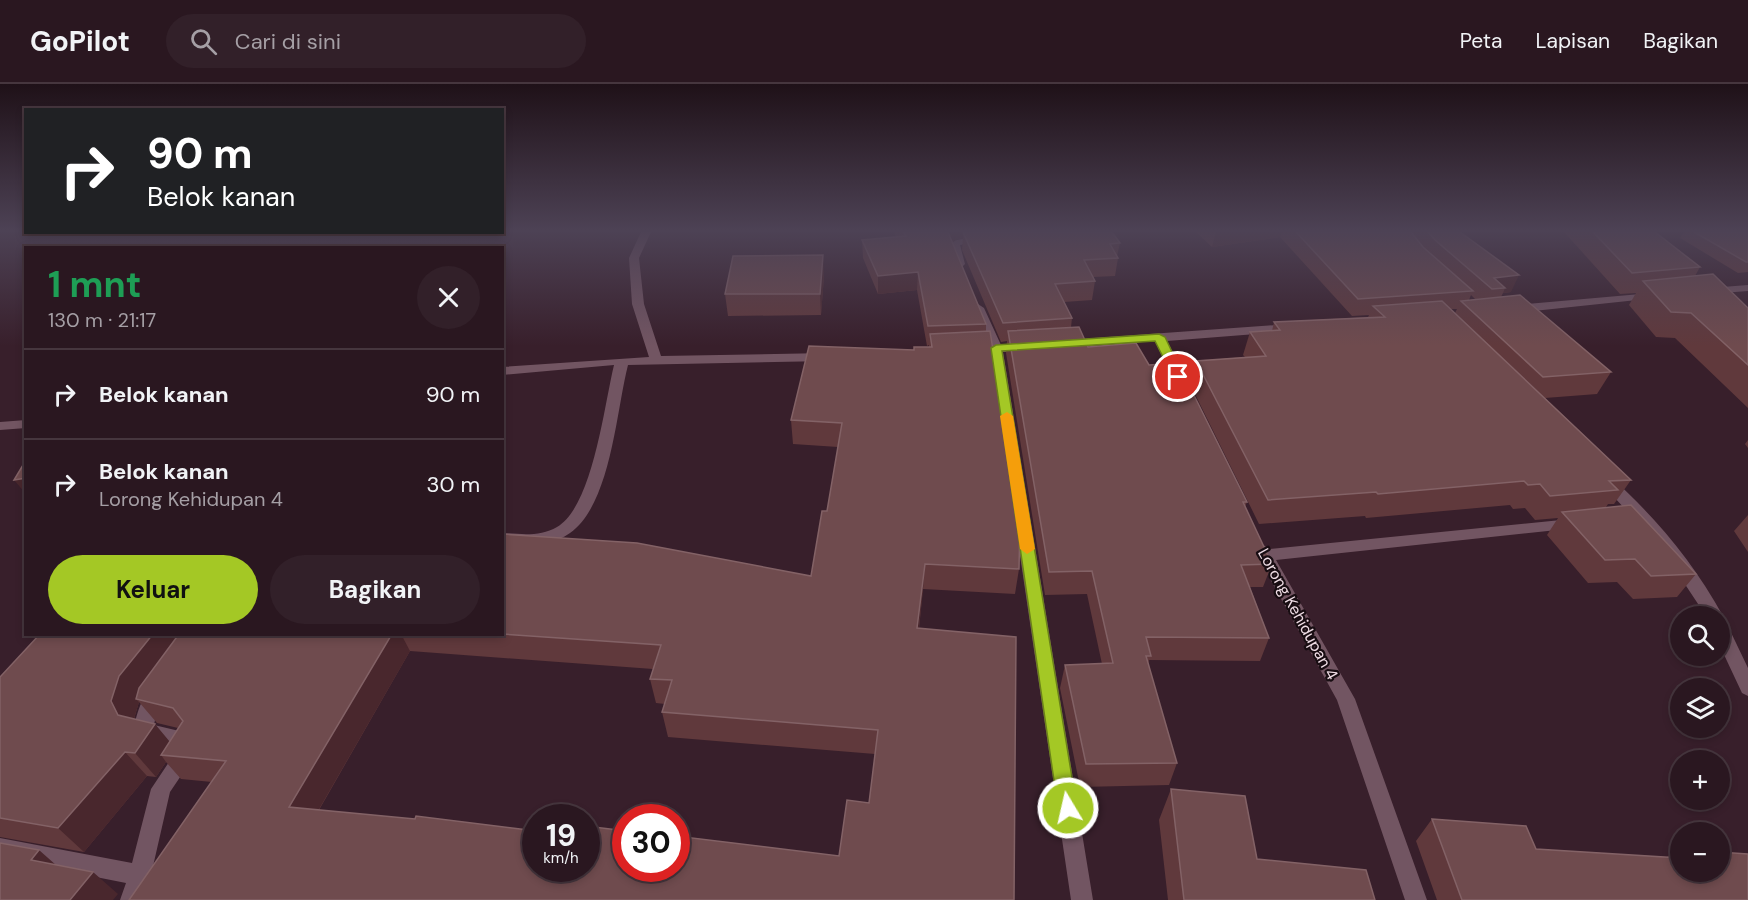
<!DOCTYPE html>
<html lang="id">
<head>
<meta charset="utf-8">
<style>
	:root { --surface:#2a1720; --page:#322029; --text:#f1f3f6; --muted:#a59fa5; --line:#46363e; --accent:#a4c825 }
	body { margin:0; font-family:"DM Sans",sans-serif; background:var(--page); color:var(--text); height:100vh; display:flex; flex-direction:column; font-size:22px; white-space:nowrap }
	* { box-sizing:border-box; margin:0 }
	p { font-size:20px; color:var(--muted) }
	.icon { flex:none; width:33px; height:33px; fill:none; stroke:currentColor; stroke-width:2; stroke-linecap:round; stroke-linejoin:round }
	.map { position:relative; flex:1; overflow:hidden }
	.side { position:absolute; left:24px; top:162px; width:480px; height:390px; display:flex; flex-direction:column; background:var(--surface); border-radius:0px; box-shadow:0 3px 9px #0003,0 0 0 2px var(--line) }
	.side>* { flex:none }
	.guide { position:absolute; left:24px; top:24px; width:480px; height:126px; border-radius:0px; box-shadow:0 3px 9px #0003,0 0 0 2px var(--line); background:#202124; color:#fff; overflow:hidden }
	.fabs { position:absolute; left:1670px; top:522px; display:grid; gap:12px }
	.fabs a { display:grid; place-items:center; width:60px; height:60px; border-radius:50%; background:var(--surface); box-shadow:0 3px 9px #0003,0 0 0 2px var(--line); font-size:30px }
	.speed { position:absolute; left:522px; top:720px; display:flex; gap:12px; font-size:30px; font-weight:700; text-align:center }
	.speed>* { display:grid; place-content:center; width:78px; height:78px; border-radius:50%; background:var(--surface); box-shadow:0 3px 9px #0003,0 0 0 2px var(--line); line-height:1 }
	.speed small { font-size:15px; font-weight:400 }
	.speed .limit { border:9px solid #d22; background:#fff; color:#111 }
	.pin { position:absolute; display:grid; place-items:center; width:51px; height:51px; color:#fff; margin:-26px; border:3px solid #fff; border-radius:50%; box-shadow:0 2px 6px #0007 }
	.me { position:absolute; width:66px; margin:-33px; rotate:351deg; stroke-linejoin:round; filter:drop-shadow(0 0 4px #0008) }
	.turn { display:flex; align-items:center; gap:21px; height:126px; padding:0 24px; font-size:27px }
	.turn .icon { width:78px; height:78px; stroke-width:2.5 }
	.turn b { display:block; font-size:42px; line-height:51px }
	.round { display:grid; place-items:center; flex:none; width:63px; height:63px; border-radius:32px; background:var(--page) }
	.head { display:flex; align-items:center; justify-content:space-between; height:102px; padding:0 24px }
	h1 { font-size:36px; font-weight:700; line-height:45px; color:#1e9e55 }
	.action { display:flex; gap:12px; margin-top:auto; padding:12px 24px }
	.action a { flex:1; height:69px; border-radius:36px; background:var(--accent); color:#111; font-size:24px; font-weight:700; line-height:69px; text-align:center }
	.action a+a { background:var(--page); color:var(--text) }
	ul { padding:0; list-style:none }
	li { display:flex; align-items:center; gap:18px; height:90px; padding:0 24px; border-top:2px solid var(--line) }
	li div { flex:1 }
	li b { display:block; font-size:22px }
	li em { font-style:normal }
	header { display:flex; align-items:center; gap:36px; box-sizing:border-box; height:84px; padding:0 30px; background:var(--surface); border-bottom:2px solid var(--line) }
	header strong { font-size:28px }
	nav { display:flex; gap:33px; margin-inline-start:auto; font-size:21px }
	.search { width:420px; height:54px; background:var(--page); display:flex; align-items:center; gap:15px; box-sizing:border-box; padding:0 21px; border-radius:33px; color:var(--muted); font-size:22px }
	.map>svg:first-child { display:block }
</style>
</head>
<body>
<header>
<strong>GoPilot</strong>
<div class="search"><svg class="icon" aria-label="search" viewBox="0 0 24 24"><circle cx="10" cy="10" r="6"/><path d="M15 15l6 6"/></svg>Cari di sini</div>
<nav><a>Peta</a><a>Lapisan</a><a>Bagikan</a></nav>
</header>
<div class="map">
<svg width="1748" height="816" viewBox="0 0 1748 816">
	<rect width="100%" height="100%" fill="#381f2b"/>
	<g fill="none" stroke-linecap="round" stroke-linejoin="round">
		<path fill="#725562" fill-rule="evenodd" d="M641 148H651L639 174 644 220 661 272 827 269 833 273 827 277 628 281C616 328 611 420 570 449 551 463 525 462 502 461V449C521 450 540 453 557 443 593 422 604 322 614 281L502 291V283L649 273 632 220 629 174Z
			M981 151 985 152V156L960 161 965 180 963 182H955L948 163 952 157Z
			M1748 201V207L1709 210 1703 207 1709 204Z
			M1652 209 1656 210V214L1515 229 1509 225 1515 221Z
			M978 220 984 224 1001 261 1024 259 1030 263 1024 267 1003 268 1093 816H1071L990 269 974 270 968 266 974 262 989 261 972 224Z
			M1291 240 1295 241V247L1167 257 1187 296 1180 300 1173 296 1155 257 1066 264 1060 260 1066 256Z
			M26 336V344L0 346V338Z
			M1607 392 1612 394C1656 434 1694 479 1723 532L1721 535 1725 536 1748 584V612L1742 609 1719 560V532H1706L1661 464 1602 400 1600 397 1602 394Z
			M1571 435 1576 436 1579 440 1576 444 1276 476 1355 615 1427 816H1405L1337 616 1254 466 1256 462 1262 460 1269 465Z
			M156 604 163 607 165 612 157 626 154 641 192 650 201 662 170 708 151 791 142 816H120L126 799 0 774V754L132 779 151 705 179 663 141 654 134 642C138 628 141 610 156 604Z"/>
	</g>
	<path fill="#60393c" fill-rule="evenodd" d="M894 148H1112L1120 159 1117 172 1118 174 1115 192 1093 193 1095 197 1092 216 1064 218 1072 234 1071 243 1088 263 1149 281 1247 418 1245 423 1272 480 1263 503H1250L1269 554 1260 577 1149 576 1148 580 1177 679 1169 701 1080 703 1060 604 1065 581 1102 580 1087 510 1045 511 1006 269 1007 257 1001 258 962 166 963 154 957 155 952 159 986 240V248L1019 485 1015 510 923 505 919 545 1014 816H129L212 698 181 695 166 678 156 693 147 692 84 768 0 753V593L40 550H502V450L811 492 827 427 838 363 793 360 791 336 914 266 929 263V261L927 262 917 206 878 210 863 174 862 156 896 153ZM410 567 653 585 650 595 656 619 665 620 662 628 668 653 875 670 869 719 839 772 536 747 319 726ZM139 618 157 639 178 644 170 658 134 635Z
		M1196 148H1460L1511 208 1503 209 1501 213 1611 288 1597 310 1545 314 1631 396 1614 420H1608L1606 423 1696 490 1677 513 1633 515 1617 498 1588 499 1547 451 1558 434 1535 436 1525 424 1513 425 1510 421 1366 434 1365 432 1259 440 1190 300 1196 277 1245 273 1243 271 1250 248 1272 247 1274 238 1368 233 1369 231 1352 232 1280 153 1212 163ZM1471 211 1475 215 1469 216ZM1451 225H1457L1455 229Z
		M1564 148H1655L1700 183 1695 192 1748 224V324L1675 254 1656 253 1629 221 1636 209 1620 210Z
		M1684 148H1748V188L1738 189 1680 154Z
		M824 192 821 231 728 232 725 210Z
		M1748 356V364L1745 360Z
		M1748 431V468L1734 447Z
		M1171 705 1257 775 1375 816H1168L1159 736Z
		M1432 735 1536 765 1667 773 1676 765 1748 816H1437L1416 757Z"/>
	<path fill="#49272d" d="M947 148H1000H963V154L957 155 946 164Z
		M1216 148H1282L1280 153 1212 163Z
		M823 171 824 192 821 231 820 210Z
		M918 188 917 206 878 210V192Z
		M1519 191 1511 208 1503 209 1505 204 1494 194Z
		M26 394V410L14 396Z
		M925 480 923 505 916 569 917 544Z
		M153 550H191L139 617 136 615 139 618 132 641 118 631 111 617 119 592Z
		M392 550H401L410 567 307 746 289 723Z
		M155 640 175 664 161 671 166 678 156 693 135 669Z
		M125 668 147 692 84 768 58 744Z
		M39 766 65 789 31 776Z
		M93 788 118 810 113 816H70Z"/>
	<path fill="#6f4b4e" stroke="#836266" stroke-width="1.5" d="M903 148H948L986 240 928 242 918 188 878 192 862 156 906 152Z
		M963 148H1112L1120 159 1110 160 1118 174 1084 176 1095 197 1055 200 1072 234 1003 239Z
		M1296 148H1411L1423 163 1473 207 1358 215Z
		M1428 148H1460L1519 191 1494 194 1505 204 1492 205 1435 156Z
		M1593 148H1655L1700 183 1632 189Z
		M1694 148H1748V178H1746Z
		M823 171 820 210H725L733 172Z
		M1713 190 1748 224V281L1691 229 1671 228 1643 197Z
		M1520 211 1611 288 1543 293 1461 217Z
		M1442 217 1631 396 1609 397 1618 406 1550 412 1540 400 1528 401 1524 397 1378 410 1376 408 1268 416 1196 277 1266 272 1250 248 1280 246 1274 238 1385 233 1373 222Z
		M1079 243 1088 263 1136 259 1149 281 1178 279 1247 418H1243L1272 480 1241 481 1269 554 1146 553 1151 572H1146L1177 679 1086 680 1065 581 1113 579 1092 487 1049 488 1008 247Z
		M990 247 1020 437 1019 485 925 480 917 544 1016 553 1014 816H129L226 677 161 671 183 637 173 624 136 615 139 604 179 550H392L289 723 415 735 416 732 536 747V784H586V742L626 747V784H676V752L839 772 847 716 869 719 878 646 662 628 672 596 650 595 661 561 502 550V450L637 459 811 492 822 427H827L842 339 791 336 809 262 914 266V263H932L930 250Z
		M26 376V394L14 396Z
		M1631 421 1696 490 1651 492 1635 475 1605 476 1562 428Z
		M40 550H153L119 592 111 617 118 631 155 640 135 669 125 668 58 744 0 734V593Z
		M1171 705 1245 712 1257 775 1366 786 1375 816H1184Z
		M1432 735 1526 742 1536 765 1680 774V788H1719V768L1748 770V816H1462Z
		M0 759 39 766 31 776 93 788 70 816H0Z
		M1676 765H1680V773Z"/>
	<linearGradient id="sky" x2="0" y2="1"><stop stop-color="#1f1118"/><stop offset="0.56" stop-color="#4d4255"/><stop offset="1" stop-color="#4d4255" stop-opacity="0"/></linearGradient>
	<rect width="1748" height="262" fill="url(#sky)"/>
	<path fill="#a4c825" stroke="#6b8218" stroke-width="1.5" d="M1159 250 1165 253 1184 293 1183 295H1174L1155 257 1002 267 1077 724 1074 730 1068 733 1061 730 1058 724 991 264 996 261Z"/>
	<path fill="#f59e0b" d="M1007 328 1013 332 1035 465 1027 470 1020 465 1000 332Z"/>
	<g text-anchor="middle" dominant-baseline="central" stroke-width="4.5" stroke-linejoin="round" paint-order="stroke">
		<g font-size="16" fill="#efdde5" stroke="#180d12">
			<text transform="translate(1298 530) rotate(61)">Lorong Kehidupan 4</text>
		</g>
	</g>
</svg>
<div class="fabs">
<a><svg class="icon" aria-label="search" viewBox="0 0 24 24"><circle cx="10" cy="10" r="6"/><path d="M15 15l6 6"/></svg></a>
<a><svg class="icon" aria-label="layers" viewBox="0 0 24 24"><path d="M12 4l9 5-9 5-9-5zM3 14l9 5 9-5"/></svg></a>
<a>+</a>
<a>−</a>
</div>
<div class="speed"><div>19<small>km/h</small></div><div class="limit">30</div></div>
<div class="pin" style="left:1178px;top:293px;background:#d93025"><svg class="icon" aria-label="arrive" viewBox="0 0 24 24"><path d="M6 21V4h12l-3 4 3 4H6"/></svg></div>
<svg class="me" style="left:1068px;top:724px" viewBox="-20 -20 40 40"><circle r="17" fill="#a4c825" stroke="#fff" stroke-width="3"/><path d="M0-11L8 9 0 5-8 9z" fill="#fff"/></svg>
<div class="guide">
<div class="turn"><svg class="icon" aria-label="right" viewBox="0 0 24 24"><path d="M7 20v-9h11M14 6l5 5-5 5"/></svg><div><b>90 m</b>Belok kanan</div></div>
</div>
<section class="side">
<div class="head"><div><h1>1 mnt</h1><p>130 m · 21:17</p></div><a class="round"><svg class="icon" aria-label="close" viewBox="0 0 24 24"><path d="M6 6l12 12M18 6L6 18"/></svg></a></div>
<ul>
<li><svg class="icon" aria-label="right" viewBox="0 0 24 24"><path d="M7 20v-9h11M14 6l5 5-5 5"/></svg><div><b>Belok kanan</b></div><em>90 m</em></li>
<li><svg class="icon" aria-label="right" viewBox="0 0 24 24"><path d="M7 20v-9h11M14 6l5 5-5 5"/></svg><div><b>Belok kanan</b><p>Lorong Kehidupan 4</p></div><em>30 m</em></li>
</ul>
<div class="action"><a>Keluar</a><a>Bagikan</a></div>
</section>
</div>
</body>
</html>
